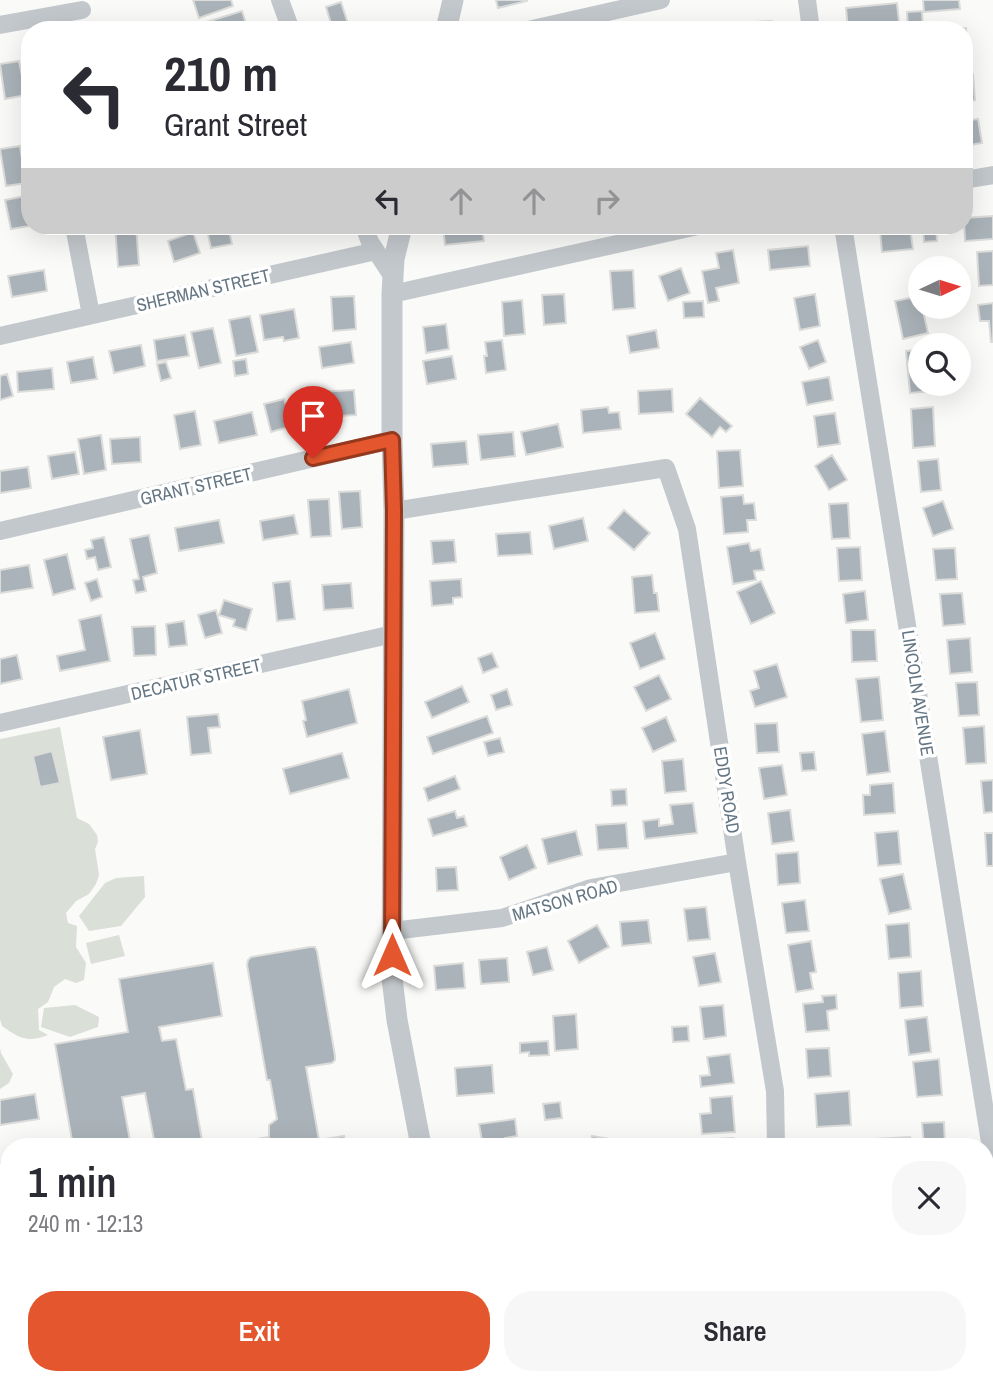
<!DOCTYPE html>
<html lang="en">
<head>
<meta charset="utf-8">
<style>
	:root { --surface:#fff; --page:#f7f7f7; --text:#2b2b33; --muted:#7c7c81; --accent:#e4572e }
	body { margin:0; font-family:"Archivo Narrow",sans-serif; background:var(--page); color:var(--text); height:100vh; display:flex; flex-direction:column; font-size:26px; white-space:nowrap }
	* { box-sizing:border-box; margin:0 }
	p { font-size:23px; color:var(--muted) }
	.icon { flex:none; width:38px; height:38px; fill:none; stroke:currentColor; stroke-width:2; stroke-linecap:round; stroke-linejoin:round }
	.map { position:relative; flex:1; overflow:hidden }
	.side { position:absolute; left:0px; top:1138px; width:994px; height:247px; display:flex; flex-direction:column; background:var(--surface); border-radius:28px 28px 0 0; box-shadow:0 7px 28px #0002 }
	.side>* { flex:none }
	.hud { position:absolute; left:21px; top:21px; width:952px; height:214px; border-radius:28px; box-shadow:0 7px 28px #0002; background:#fff; color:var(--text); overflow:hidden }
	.needle { width:46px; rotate:86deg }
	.tools { position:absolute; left:908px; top:256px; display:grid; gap:14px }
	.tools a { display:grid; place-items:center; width:63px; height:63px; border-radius:50%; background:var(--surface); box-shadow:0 7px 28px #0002; font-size:35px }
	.pin { position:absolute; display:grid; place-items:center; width:60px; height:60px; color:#fff; margin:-72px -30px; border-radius:50% 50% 50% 0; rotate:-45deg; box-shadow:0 0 7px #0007 }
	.pin .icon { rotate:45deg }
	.me { position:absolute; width:77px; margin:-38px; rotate:0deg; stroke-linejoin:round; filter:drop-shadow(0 0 5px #0008) }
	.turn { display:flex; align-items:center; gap:24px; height:147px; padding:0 28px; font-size:32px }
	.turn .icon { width:91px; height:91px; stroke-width:2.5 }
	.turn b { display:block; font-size:49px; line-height:60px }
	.lanes { display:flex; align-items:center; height:66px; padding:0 28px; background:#0003; justify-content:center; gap:35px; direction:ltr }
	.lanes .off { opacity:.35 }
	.round { display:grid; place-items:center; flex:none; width:74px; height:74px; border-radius:28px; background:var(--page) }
	.summary { display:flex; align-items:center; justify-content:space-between; height:119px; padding:0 28px }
	h1 { font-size:42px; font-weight:600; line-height:52px }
	.button { display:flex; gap:14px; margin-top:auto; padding:14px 28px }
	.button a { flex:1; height:80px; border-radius:28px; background:var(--accent); color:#fff; font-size:28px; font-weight:600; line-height:80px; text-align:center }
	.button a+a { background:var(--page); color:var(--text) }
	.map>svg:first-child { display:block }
</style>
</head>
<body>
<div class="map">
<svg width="993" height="1384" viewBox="0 0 993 1384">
	<rect width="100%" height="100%" fill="#fafaf8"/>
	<path fill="#dadfd7" d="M60 727 77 818 89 824 97 835 98 842 95 849 99 875 96 884 89 894 76 901 66 913 68 923 77 926 76 947 86 963 84 980 76 983 65 979 54 987 48 1002 38 1009 39 1030 48 1035C27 1043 19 1038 2 1026L0 1019V739Z
		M144 876 145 897 121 926 89 931 79 916 105 883 116 878Z
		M119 935 125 956 91 964 86 943Z
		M75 1005 99 1017 98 1027 70 1037 41 1027 44 1008Z
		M0 1048 1 1053 13 1074 9 1083 0 1089Z
		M993 1199V1384H490L487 1376H985V1200Z"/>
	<path fill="#bbc7cb" d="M9 1160V1165L3 1167 9 1200V1211L0 1213V1161Z
		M985 1330 993 1332V1384H610L608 1376H985Z"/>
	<path fill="#aab3b9" stroke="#dcdcda" stroke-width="2" d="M193 0H231L233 6 199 18Z
		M496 0H527V1L498 8Z
		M923 0H959L960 9 924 12Z
		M341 2 350 30H333L326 7Z
		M897 3 899 22 883 24 884 30H848L846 8Z
		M242 11 248 30H210L207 22Z
		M922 11 923 30H908L907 12Z
		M772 21 773 30H738V23Z
		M708 23V30H689V24Z
		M966 28 968 56H964V30H944Z
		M19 61 26 95 5 99 0 64Z
		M973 74 975 100 964 101V75Z
		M978 119 982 143 964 146V121Z
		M20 146 26 183 6 186 0 149Z
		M25 196 30 226 11 229 5 200Z
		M993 216V239L965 241 964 218Z
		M115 226H136L139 265 118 267Z
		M206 226H228L232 244 211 248Z
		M443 226H482L484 241 445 245Z
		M542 226H561L562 227 542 230Z
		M923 226H936L937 241 924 242Z
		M910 228 913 249 882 252 880 231Z
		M193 232 200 253 174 262 168 241Z
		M808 246 810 266 770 270 768 250Z
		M733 250 739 283 716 288 719 301 708 303 702 271 719 268 716 253Z
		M993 251V285L979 286 977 252Z
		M681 268 690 293 668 301 659 276Z
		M44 270 47 291 12 297 8 276Z
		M633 270 635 308 613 310 610 271Z
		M564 294 566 323 544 325 542 295Z
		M815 294 820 326 800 330 794 298Z
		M354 296 356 329 333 331 331 297Z
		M920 296V306H922L928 333 903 339 895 301Z
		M522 300 525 334 504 336 502 302Z
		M703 301 704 317 684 318 683 302Z
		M993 303V342H991L989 321H980L978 305Z
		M294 309 299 338 284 341 283 337 264 340 260 315Z
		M250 316 258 352 236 356 229 320Z
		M446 324 449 349 426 353 423 327Z
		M213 328 221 363 199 368 191 332Z
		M656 330 659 348 630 353 627 336Z
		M185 335 189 356 157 361 154 340Z
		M502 340 506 370 486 373 484 356H487L485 342Z
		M818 340 826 362 809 369 800 347Z
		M351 342 354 363 322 368 319 347Z
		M141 345 145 366 114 373 109 351Z
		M920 350V383H931L932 391 910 393 906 351Z
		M452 356 456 379 427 384 423 361Z
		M93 357 97 379 71 383 67 362Z
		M246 359 248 374 235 376 233 361Z
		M166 362 171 378 161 381 157 364Z
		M52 368 54 389 18 392 17 372Z
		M7 374 13 396 0 400V376Z
		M829 377 833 400 807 405 802 382Z
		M672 389 673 412 639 414 638 391Z
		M354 390 356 415 317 417 315 392Z
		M700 398 732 426 726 432 720 427 712 437 686 414Z
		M284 399 292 426 271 432 264 404Z
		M608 407 609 413 619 412 621 429 583 433 581 410Z
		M933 407 935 446 913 448 911 409Z
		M195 411 201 445 180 449 174 415Z
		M252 412 257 435 219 443 214 421Z
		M835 413 840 444 818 447 814 416Z
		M558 424 563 447 526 455 521 432Z
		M513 432 515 456 481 460 478 435Z
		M101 435 106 470 84 474 78 439Z
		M140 437 141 462 112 464 110 439Z
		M466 441 468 464 433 467 431 444Z
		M740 450 743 486 719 488 717 451Z
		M75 452 79 474 52 479 48 456Z
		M832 455 847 480 829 490 815 466Z
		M938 459 941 490 921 492 918 461Z
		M28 467 31 488 0 493V471Z
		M360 491 362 527 342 529 339 492Z
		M743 495 744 504 754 503 756 520H747L748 532 724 534 721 497Z
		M329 499 331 536 311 537 308 500Z
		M943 501 953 529 933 536 923 508Z
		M848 503 850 538 832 539 829 504Z
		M624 510 650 533 634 550 608 528Z
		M294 515 298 534 263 540 260 521Z
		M583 518 588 541 554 549 549 526Z
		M219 520 224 543 179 551 175 528Z
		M530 532 532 554 498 556 496 534Z
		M149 535 157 573 143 577 146 591 136 593 133 580 139 579 130 539Z
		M104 537 111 567 98 570 95 557 87 559 85 550 93 548 91 540Z
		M454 540 456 562 433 564 431 541Z
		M749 543 751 551 760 549 764 570 754 571 756 580 733 584 727 547Z
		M860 547 862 580 839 581 837 548Z
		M955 548 957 579 936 580 933 549Z
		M67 554 75 589 53 595 44 560Z
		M29 565 33 588 0 593V570Z
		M652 575 654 593H657L659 611 635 613 632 577Z
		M97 579 102 597 91 601 85 583Z
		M461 579 462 597 453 598V604L432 606 430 581Z
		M290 581 295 619 277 621 273 583Z
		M761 581 775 613 751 624 737 592Z
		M351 583 353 608 324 610 322 585Z
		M865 591 868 620 846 623 843 594Z
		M962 593 965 624 943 626 940 594Z
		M224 600 252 609 246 630 233 626 235 620 219 615Z
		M216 610 222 633 205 638 198 615Z
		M101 615 110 661 60 671 57 656 85 650 79 620Z
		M184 621 187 645 169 647 166 624Z
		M155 626 156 655 134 656 132 627Z
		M851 630H875L877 661 852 662Z
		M655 633 665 659 640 669 630 643Z
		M970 638 972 672 950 674 947 640Z
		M492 653 498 667 483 673 478 658Z
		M17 655 22 679 0 684V659Z
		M777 664 787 697 755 707 750 691 759 688 754 671Z
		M659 675 671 699 646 711 634 687Z
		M879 677 883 720 861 722 856 679Z
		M977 682 979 715 959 716 956 683Z
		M462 686 469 702 432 718 425 702Z
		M349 689 357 723 307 737 303 721 306 720 302 701Z
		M507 689 512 705 496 710 491 695Z
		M218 714 220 727 208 728 211 753 191 755 187 717Z
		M487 716 493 733 433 754 427 737Z
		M666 717 676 741 653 752 642 728Z
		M777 723 779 752 757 753 755 724Z
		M984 726 986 763 966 764 963 728Z
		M140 730 147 774 111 780 103 737Z
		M885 731 890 772 867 775 862 734Z
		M500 738 504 752 488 756 484 742Z
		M52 751 60 783 40 787 33 756Z
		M814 752 816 770 802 771 800 753Z
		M342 753 349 778 290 794 283 769Z
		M683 759 686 791 665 793 662 761Z
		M782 765 787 795 764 799 759 768Z
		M455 776 460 789 428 801 424 788Z
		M993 780V812L984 813 981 781Z
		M893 783 895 813 864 815 863 795H870V785Z
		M626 789 627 805 612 806 611 790Z
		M693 803 697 833 645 839 643 821 659 819V826L673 824 670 805Z
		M790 810 794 841 772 844 768 813Z
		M455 811 457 818 464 816 467 826 433 836 428 819Z
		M626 823 628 848 598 850 596 825Z
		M576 831 582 855 548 864 542 839Z
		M898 831 901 864 878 866 875 833Z
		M985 833H993V866H987Z
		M527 845 536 868 509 880 500 857Z
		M798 852 800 883 778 885 776 854Z
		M456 867 458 890 437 891 436 868Z
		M903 874 911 909 889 914 880 879Z
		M805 900 809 931 786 933 782 903Z
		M706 907 710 939 688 941 684 909Z
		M648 920 651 943 622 946 620 922Z
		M909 923 911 957 889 959 886 925Z
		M597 925 609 947 579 963 568 941Z
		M811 941 816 972 810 973 813 989 796 992 788 945Z
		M310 947H315L317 951 335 1056V1060L332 1063 306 1067 319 1140 344 1136 346 1146H223V1145L269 1137V1125L277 1119 270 1080H267L247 965 248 960 251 957Z
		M547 947 553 970 533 975 527 952Z
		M715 953 721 982 699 986 693 957Z
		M507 958 509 982 481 984 479 960Z
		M213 963 222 1016 159 1027 162 1041 176 1039 186 1090 193 1089 203 1146H147L155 1145 145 1093 122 1097 131 1146H73L55 1044 128 1032 119 979Z
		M463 963 465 988 436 990 434 966Z
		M921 971 923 1006 900 1008 898 973Z
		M836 995 837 1009 827 1011 829 1030 806 1032 803 1004 823 1002 822 996Z
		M723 1005 726 1036 704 1039 700 1007Z
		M576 1014 578 1049 555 1051 553 1016Z
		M927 1017 931 1052 909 1055 905 1020Z
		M688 1026 689 1041 673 1042 672 1027Z
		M548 1041 549 1055 529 1056V1052L520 1053V1043Z
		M829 1048 831 1076 808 1078 806 1049Z
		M730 1054 734 1083 701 1087 700 1076 710 1075 707 1057Z
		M939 1059 942 1095 917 1097 913 1062Z
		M492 1065 494 1093 457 1096 455 1068Z
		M849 1091 851 1125 817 1127 815 1094Z
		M35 1094 39 1119 0 1125V1100Z
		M732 1096 735 1132 702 1134 700 1114 711 1113 710 1098Z
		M560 1102 562 1118 545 1120 543 1104Z
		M515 1119 517 1136 505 1138 506 1146H483L479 1124Z
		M944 1122 945 1146H924L922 1123Z
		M592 1136 626 1142 625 1146H590Z
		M910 1137 911 1146H876V1139Z
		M733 1138V1146H701L700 1140Z
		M850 1142V1146H818L817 1144Z"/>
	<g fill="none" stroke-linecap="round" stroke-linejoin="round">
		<path stroke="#c3c8cc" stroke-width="18" d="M280 0 291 30
			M807 0 811 30
			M0 25 82 10
			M528 30 661 0
			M964 180 993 175
			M74 226 91 315
			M364 226 370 242 393 277
			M843 226 993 1161
			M392 294 698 226
			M0 336 376 251
			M394 511 666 468 687 529 737 862 775 1091 776 1146
			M0 531 392 440
			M0 723 393 634
			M392 931 502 918 591 888 737 862
			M985 1188 993 1187"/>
		<path stroke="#c3c8cc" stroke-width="21" d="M446 30 453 0
			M402 226 394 259 392 294V440L394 511 392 978 397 1020 421 1146
			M467 1376 470 1384"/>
	</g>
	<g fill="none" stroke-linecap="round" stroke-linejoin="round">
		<defs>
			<path id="route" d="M313 458 392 440 394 511 392 955"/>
		</defs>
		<use href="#route" stroke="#94391e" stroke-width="18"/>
		<use href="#route" stroke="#e4572e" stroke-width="12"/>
	</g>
	<g text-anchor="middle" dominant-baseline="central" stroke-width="7" stroke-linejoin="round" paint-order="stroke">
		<g font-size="18" fill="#657683" stroke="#fff">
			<text transform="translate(203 290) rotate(-13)">SHERMAN STREET</text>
			<text transform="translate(196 486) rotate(-13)">GRANT STREET</text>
			<text transform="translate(196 679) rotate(-13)">DECATUR STREET</text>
			<text transform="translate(918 693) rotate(81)">LINCOLN AVENUE</text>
			<text transform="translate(727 790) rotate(81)">EDDY ROAD</text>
			<text transform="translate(565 900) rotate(-16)">MATSON ROAD</text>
		</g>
	</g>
</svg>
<div class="tools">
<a><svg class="needle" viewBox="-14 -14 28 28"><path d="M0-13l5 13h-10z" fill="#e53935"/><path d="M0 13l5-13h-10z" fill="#7c7c81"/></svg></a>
<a><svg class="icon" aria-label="search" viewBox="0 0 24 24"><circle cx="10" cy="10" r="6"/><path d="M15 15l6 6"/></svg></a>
</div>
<div class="pin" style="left:313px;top:458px;background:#d93025"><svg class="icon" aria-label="arrive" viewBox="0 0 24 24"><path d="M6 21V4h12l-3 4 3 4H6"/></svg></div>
<svg class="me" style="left:392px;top:955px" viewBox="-20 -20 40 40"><path d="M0-17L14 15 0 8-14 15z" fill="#e4572e" stroke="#fff" stroke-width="4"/></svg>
<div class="hud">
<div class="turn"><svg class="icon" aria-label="left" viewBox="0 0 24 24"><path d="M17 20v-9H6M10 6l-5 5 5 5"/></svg><div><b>210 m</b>Grant Street</div></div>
<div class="lanes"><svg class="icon" aria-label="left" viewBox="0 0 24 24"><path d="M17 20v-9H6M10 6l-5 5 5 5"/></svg><svg class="icon off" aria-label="ahead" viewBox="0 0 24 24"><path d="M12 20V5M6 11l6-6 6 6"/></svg><svg class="icon off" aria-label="ahead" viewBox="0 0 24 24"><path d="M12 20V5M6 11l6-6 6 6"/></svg><svg class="icon off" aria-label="right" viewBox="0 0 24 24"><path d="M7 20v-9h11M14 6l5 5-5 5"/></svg></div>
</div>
<section class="side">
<div class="summary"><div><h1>1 min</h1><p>240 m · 12:13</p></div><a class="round"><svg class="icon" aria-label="close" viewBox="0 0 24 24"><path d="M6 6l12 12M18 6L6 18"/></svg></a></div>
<div class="button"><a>Exit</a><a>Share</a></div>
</section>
</div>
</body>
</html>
